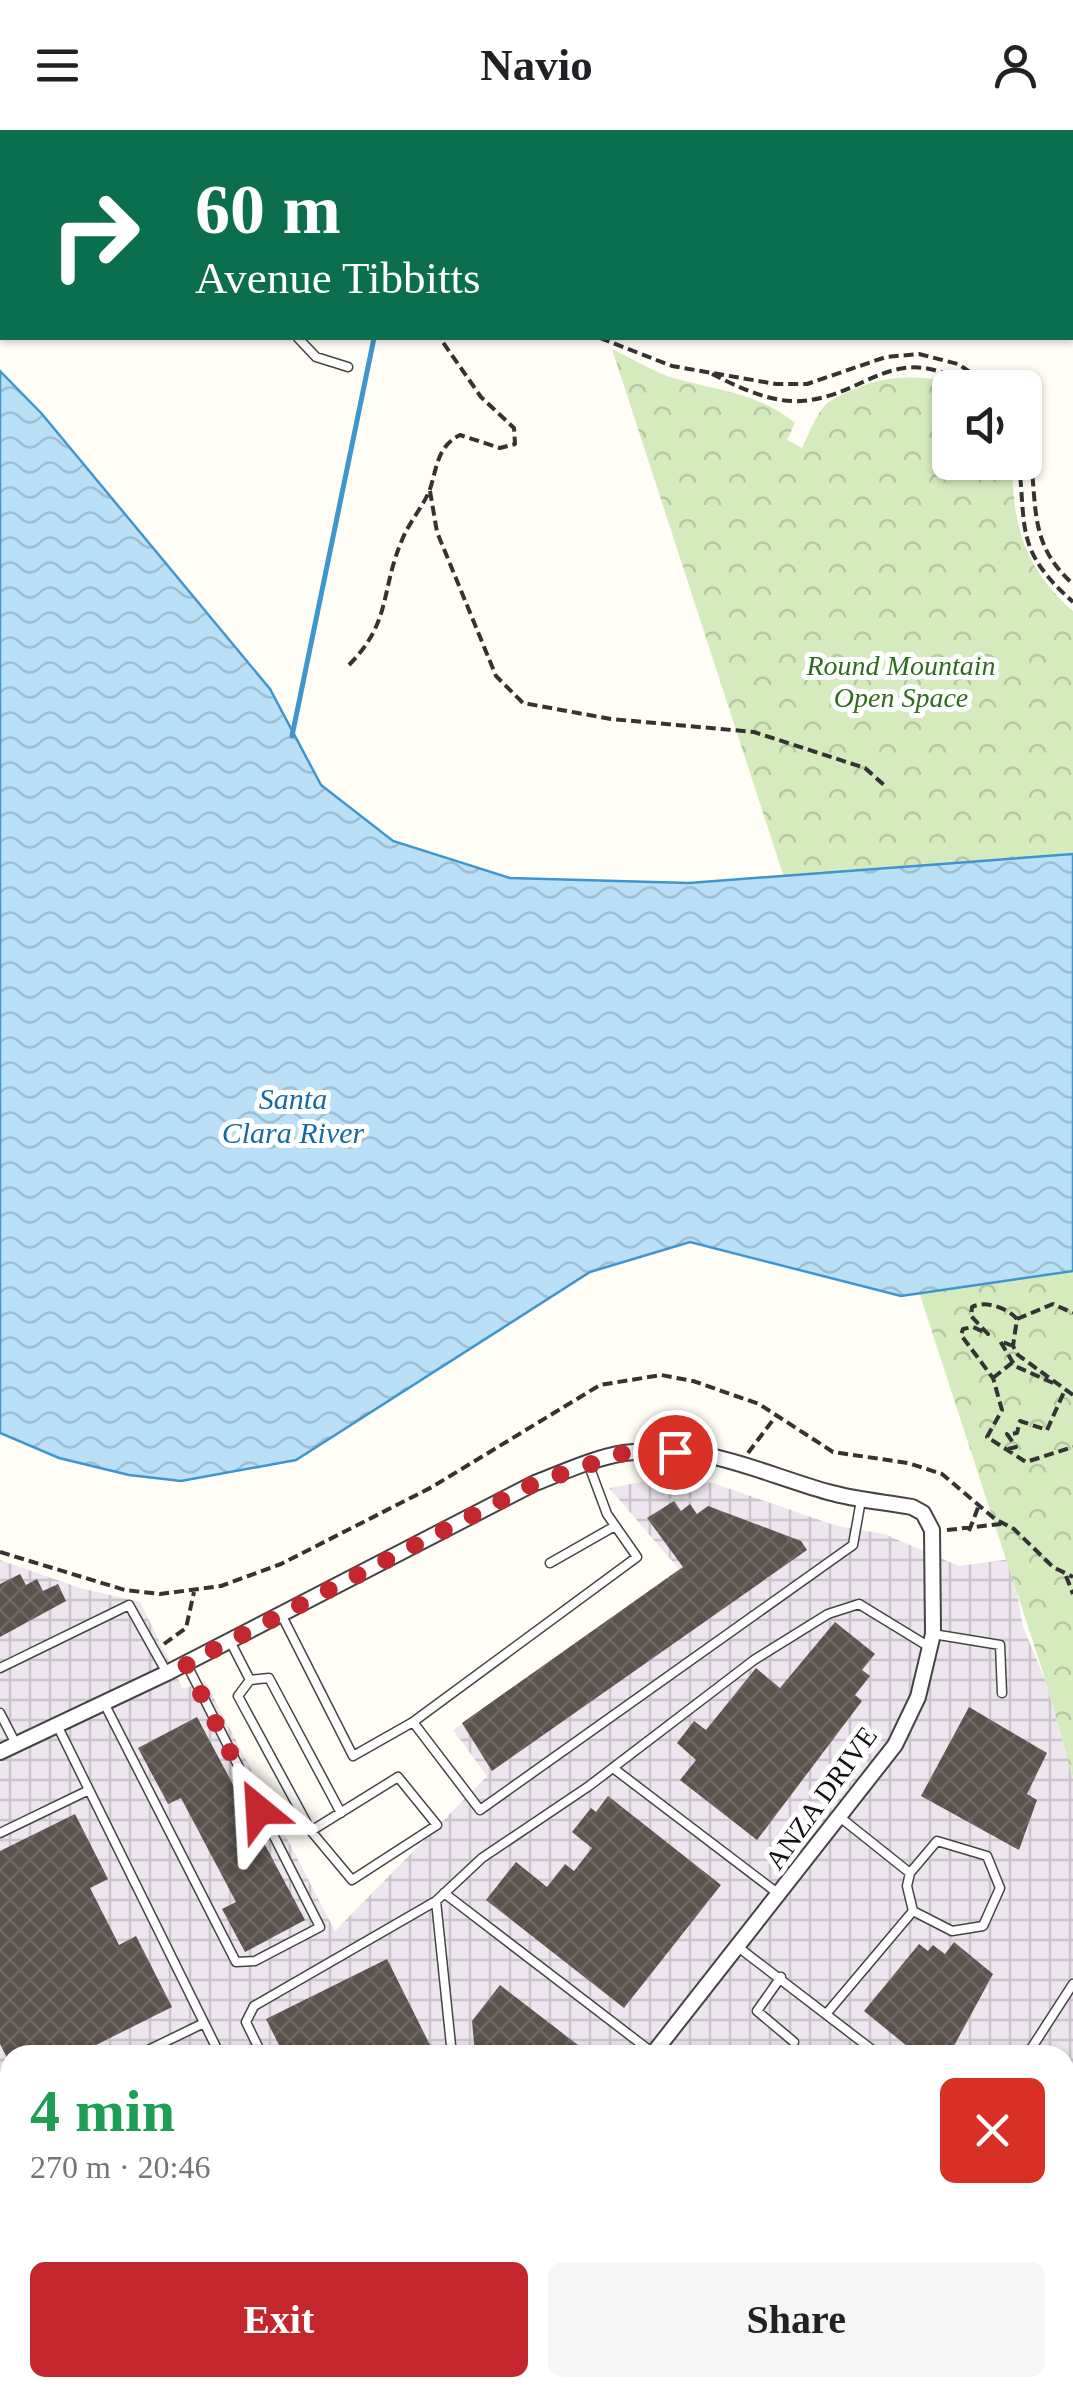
<!DOCTYPE html>
<html lang="en">
<head>
<meta charset="utf-8">
<style>
	:root { --surface:#fff; --page:#f6f6f6; --text:#202124; --muted:#757577; --accent:#c4262e }
	body { margin:0; font-family:Georgia,serif; background:var(--page); color:var(--text); height:100vh; display:flex; flex-direction:column; font-size:38px; white-space:nowrap }
	* { box-sizing:border-box; margin:0 }
	p { font-size:32px; color:var(--muted) }
	.icon { flex:none; width:55px; height:55px; fill:none; stroke:currentColor; stroke-width:2; stroke-linecap:round; stroke-linejoin:round }
	.map { position:relative; flex:1; overflow:hidden }
	.details { position:absolute; left:0px; top:1915px; width:1075px; height:352px; display:flex; flex-direction:column; background:var(--surface); border-radius:30px 30px 0 0; box-shadow:0 2px 8px #0004 }
	.details>* { flex:none }
	.top-card { position:absolute; left:0px; top:0px; width:1075px; height:210px; box-shadow:0 2px 8px #0004; background:#0b6e4f; color:#fff; overflow:hidden }
	.tools { position:absolute; left:932px; top:240px; display:grid; gap:20px }
	.tools a { display:grid; place-items:center; width:110px; height:110px; border-radius:15px; background:var(--surface); box-shadow:0 2px 8px #0004; font-size:50px }
	.pin { position:absolute; display:grid; place-items:center; width:85px; height:85px; color:#fff; margin:-42px; border:5px solid #fff; border-radius:50%; box-shadow:0 2px 10px #0007 }
	.me { position:absolute; width:110px; margin:-55px; rotate:333deg; stroke-linejoin:round; filter:drop-shadow(0 0 8px #0008) }
	.turn { display:flex; align-items:center; gap:35px; height:210px; padding:0 30px; font-size:45px }
	.turn .icon { width:130px; height:130px; stroke-width:2.5 }
	.turn b { display:block; font-size:70px; line-height:85px }
	.round { display:grid; place-items:center; flex:none; width:105px; height:105px; border-radius:15px; background:var(--page) }
	.head { display:flex; align-items:center; justify-content:space-between; height:170px; padding:0 30px }
	h1 { font-size:60px; font-weight:800; line-height:75px; color:#1e9e55 }
	.cta { display:flex; gap:20px; margin-top:auto; padding:20px 30px }
	.cta a { flex:1; height:115px; border-radius:15px; background:var(--accent); color:#fff; font-size:40px; font-weight:800; line-height:115px; text-align:center }
	.cta a+a { background:var(--page); color:var(--text) }
	header { display:flex; justify-content:space-between; align-items:center; height:130px; padding:0 30px; background:var(--surface); font-size:45px; font-weight:800 }
	.map>svg:first-child { display:block }
</style>
</head>
<body>
<header><svg class="icon" aria-label="menu" viewBox="0 0 24 24"><path d="M4 6h16M4 12h16M4 18h16"/></svg>Navio<svg class="icon" aria-label="person" viewBox="0 0 24 24"><circle cx="12" cy="8" r="4"/><path d="M4 21q1-7 8-7t8 7"/></svg></header>
<div class="map">
<svg width="1073" height="2266" viewBox="0 0 1073 2266">
	<defs>
		<pattern id="industrial-grid" width="8" height="8" patternUnits="userSpaceOnUse" patternTransform="scale(2.5)"><rect width="8" height="8" fill="#eee6ef"/><path d="M0 4h8M4 0v8" fill="none" stroke="#cbc4cc"/></pattern>
		<pattern id="park-crowns" width="20" height="18" patternUnits="userSpaceOnUse" patternTransform="scale(2.5)"><rect width="20" height="18" fill="#d5ebbd"/><path d="M2 6a3 3 0 1 1 6 0M12 15a3 3 0 1 1 6 0" fill="none" stroke="#b6c8a1"/></pattern>
		<pattern id="water-waves" width="16" height="10" patternUnits="userSpaceOnUse" patternTransform="scale(2.5)"><rect width="16" height="10" fill="#b9e0f7"/><path d="M0 5q4-4 8 0t8 0" fill="none" stroke="#9ebfd3"/></pattern>
		<pattern id="building-cross-hatch" width="8" height="8" patternUnits="userSpaceOnUse" patternTransform="scale(2.5)"><rect width="8" height="8" fill="#5a524d"/><path d="M0 0l8 8M0 8l8-8" fill="none" stroke="#6d6662"/></pattern>
	</defs>
	<rect width="100%" height="100%" fill="#fffdf5"/>
	<path fill="url(#industrial-grid)" fill-rule="evenodd" d="M658 1349 713 1353 837 1396 884 1404 959 1436 1011 1429 1023 1497 1046 1552 1073 1648V2266H0V1430L80 1458 140 1472 183 1559 205 1551 335 1801 487 1646 453 1600 679 1439 609 1358ZM10 1925H1065V2258H10Z"/>
	<path fill="url(#park-crowns)" d="M612 219C633 229 655 243 677 249 719 261 759 263 795 293L787 310 802 318C808 306 818 279 830 271 871 247 915 239 959 257L950 258V332L1012 333C1013 396 1024 438 1073 481V1648L1046 1552Z"/>
	<path fill="url(#water-waves)" stroke="#3f96cf" stroke-width="2.5" d="M0 241 42 284 270 559 321 655 393 711 510 748 689 753 1073 724V1141L901 1166 690 1112 590 1142 296 1330 181 1351 129 1345 59 1328 0 1303Z"/>
	<g fill="none" stroke-linecap="round" stroke-linejoin="round">
		<path stroke="#3f96cf" stroke-width="5" d="M292 606 374 208"/>
	</g>
	<path fill="url(#building-cross-hatch)" d="M674 1371 681 1381 690 1374 697 1384 708 1376 801 1411 807 1420 492 1641 462 1593 683 1437 647 1388Z
		M20 1444 26 1455 37 1449 43 1461 58 1454 66 1471 0 1507V1454Z
		M835 1492 875 1524 862 1540 870 1546 855 1565 862 1571 757 1710 680 1650 696 1630 677 1613 694 1591 706 1600 756 1538 780 1558Z
		M969 1577 1047 1623 1027 1664 1037 1670 1019 1720 921 1666Z
		M197 1587 305 1790 245 1822 222 1779 236 1772 181 1668 168 1674 138 1618Z
		M608 1666 721 1755 624 1878 486 1770 516 1732 547 1757 565 1734 574 1741 592 1718 572 1702 591 1678 596 1682Z
		M75 1684 108 1749 90 1758 119 1815 136 1806 172 1877 76 1925H28L25 1919 7 1928 0 1914V1721Z
		M954 1812 993 1844 949 1925H918L864 1881 919 1814 928 1821 933 1815 945 1824Z
		M387 1829 432 1919 420 1925H284L266 1889Z
		M500 1855 591 1925H475L472 1891Z"/>
	<g fill="none" stroke-linecap="round" stroke-linejoin="round">
		<defs>
			<path id="service" d="M289 0 294 2
				M341 2 342 0
				M442 2 443 0
				M298 208 316 227 348 237
				M588 1333 607 1384 637 1427 413 1592 480 1680 853 1415 861 1370
				M550 1433 615 1396
				M281 1484 353 1626 413 1592
				M933 1504 1000 1515 1002 1563
				M230 1511 250 1550
				M0 1538 129 1475 167 1543
				M104 1573 236 1832 255 1831 320 1797 186 1533
				M0 1583 16 1614
				M57 1595 220 1925
				M613 1638 780 1765
				M311 1701 398 1647 437 1695 352 1750 311 1701 238 1566 250 1550 269 1548 341 1683
				M0 1703 89 1660
				M910 1743 907 1756 913 1781
				M444 1763 653 1923
				M436 1771 452 1925
				M738 1817 879 1925
				M781 1847 757 1881 794 1912
				M827 1883 913 1781 952 1801 983 1796 1000 1758 987 1726 937 1711 910 1743 841 1688
				M138 1925 204 1893
				M262 1925 246 1892 254 1876 436 1771 482 1728 589 1656 754 1530 828 1484 859 1474 931 1518
				M1027 1925 1073 1854
				M0 1993 10 1988
				M0 2105 10 2100
				M339 2258 343 2266
				M474 2258 478 2266
				M521 2258 525 2266
				M558 2258 562 2266
				M841 2258 849 2266
				M238 2266 254 2258
				M618 2266 719 2258"/>
			<path id="minor" d="M0 1622 167 1543 535 1353C564 1342 593 1328 624 1323 702 1311 757 1342 828 1362 856 1370 884 1372 912 1377L923 1383 932 1400 933 1504 918 1567 895 1615 652 1925
				M0 2039 10 2059
				M113 2266 130 2258"/>
			<path id="primary" d="M1005 0 1009 2
				M1072 46H1073"/>
		</defs>
		<use href="#service" stroke="#444" stroke-width="11"/>
		<use href="#minor" stroke="#444" stroke-width="18"/>
		<use href="#primary" stroke="#222" stroke-width="26"/>
		<path stroke="#333" stroke-width="4" stroke-dasharray="10 5" stroke-linecap="butt" d="M129 0 135 2
			M584 0 585 2
			M414 2V0
			M472 2 473 0
			M0 114 2 115
			M0 127H2
			M600 208 672 236 776 254H807L886 227 919 224 958 234 994 258
			M712 244C738 257 771 273 801 271 869 266 895 207 972 258
			M1025 302C1042 362 1021 408 1073 454
			M1019 332C1026 401 1016 421 1073 472
			M430 361 437 402 496 546 523 573 611 589 754 602 865 638 884 655
			M349 535C392 491 380 462 402 410 409 392 426 373 431 356 437 336 438 316 460 305L500 318 515 314 514 298 481 267 440 208
			M1017 1189 1053 1174 1073 1183
			M1013 1216 1000 1211 1015 1236 1053 1253
			M993 1248 1013 1232
			M1073 1265 1018 1225 1013 1216 1017 1189C1008 1178 985 1170 972 1177L971 1186 988 1204 973 1197 963 1199 961 1205 993 1248 1002 1280 987 1307 1026 1332 1073 1317
			M1008 1319 1016 1317 1007 1304 1017 1303 1020 1291 1047 1300 1064 1262
			M748 1323 776 1286
			M947 1400 1001 1394
			M969 1401 979 1375
			M0 1422 125 1460 160 1464 221 1456 281 1434 432 1357 600 1255 661 1245 693 1251 759 1274 833 1322 908 1333 942 1344 995 1389 1014 1399 1053 1437 1073 1447
			M1066 1446 1073 1464
			M164 1514 186 1498 194 1462"/>
		<use href="#service" stroke="#fff" stroke-width="8"/>
		<use href="#minor" stroke="#fff" stroke-width="14"/>
		<use href="#primary" stroke="#f9d66b" stroke-width="22"/>
	</g>
	<g fill="none" stroke-linecap="round" stroke-linejoin="round">
		<path stroke="#c4262e" stroke-width="18" stroke-dasharray="0 32.4" d="M259 1680 186 1534 535 1353 624 1323 675 1322"/>
	</g>
	<g text-anchor="middle" dominant-baseline="central" stroke-width="10" stroke-linejoin="round" paint-order="stroke">
		<g font-size="28" font-style="italic" fill="#2f6b1f" stroke="#fff">
			<text x="901" y="535">Round Mountain<tspan x="901" dy="32">Open Space</tspan></text>
		</g>
		<g font-size="28" fill="#111" stroke="#fff">
			<text transform="translate(821 1668) rotate(-54)">ANZA DRIVE</text>
		</g>
		<g font-size="30" font-style="italic" fill="#1768a6" stroke="#fff">
			<text x="293" y="968">Santa<tspan x="293" dy="34">Clara River</tspan></text>
		</g>
	</g>
</svg>
<div class="tools">
<a><svg class="icon" aria-label="sound" viewBox="0 0 24 24"><path d="M4 9h4l5-4v14l-5-4H4zM17 9q2 3 0 6"/></svg></a>
</div>
<div class="pin" style="left:675px;top:1322px;background:#d93025"><svg class="icon" aria-label="arrive" viewBox="0 0 24 24"><path d="M6 21V4h12l-3 4 3 4H6"/></svg></div>
<svg class="me" style="left:259px;top:1680px" viewBox="-20 -20 40 40"><path d="M0-17L14 15 0 8-14 15z" fill="#c4262e" stroke="#fff" stroke-width="4"/></svg>
<div class="top-card">
<div class="turn"><svg class="icon" aria-label="right" viewBox="0 0 24 24"><path d="M7 20v-9h11M14 6l5 5-5 5"/></svg><div><b>60 m</b>Avenue Tibbitts</div></div>
</div>
<section class="details">
<div class="head"><div><h1>4 min</h1><p>270 m · 20:46</p></div><a class="round" style="background:#d93025;color:#fff"><svg class="icon" aria-label="close" viewBox="0 0 24 24"><path d="M6 6l12 12M18 6L6 18"/></svg></a></div>
<div class="cta"><a>Exit</a><a>Share</a></div>
</section>
</div>
</body>
</html>
